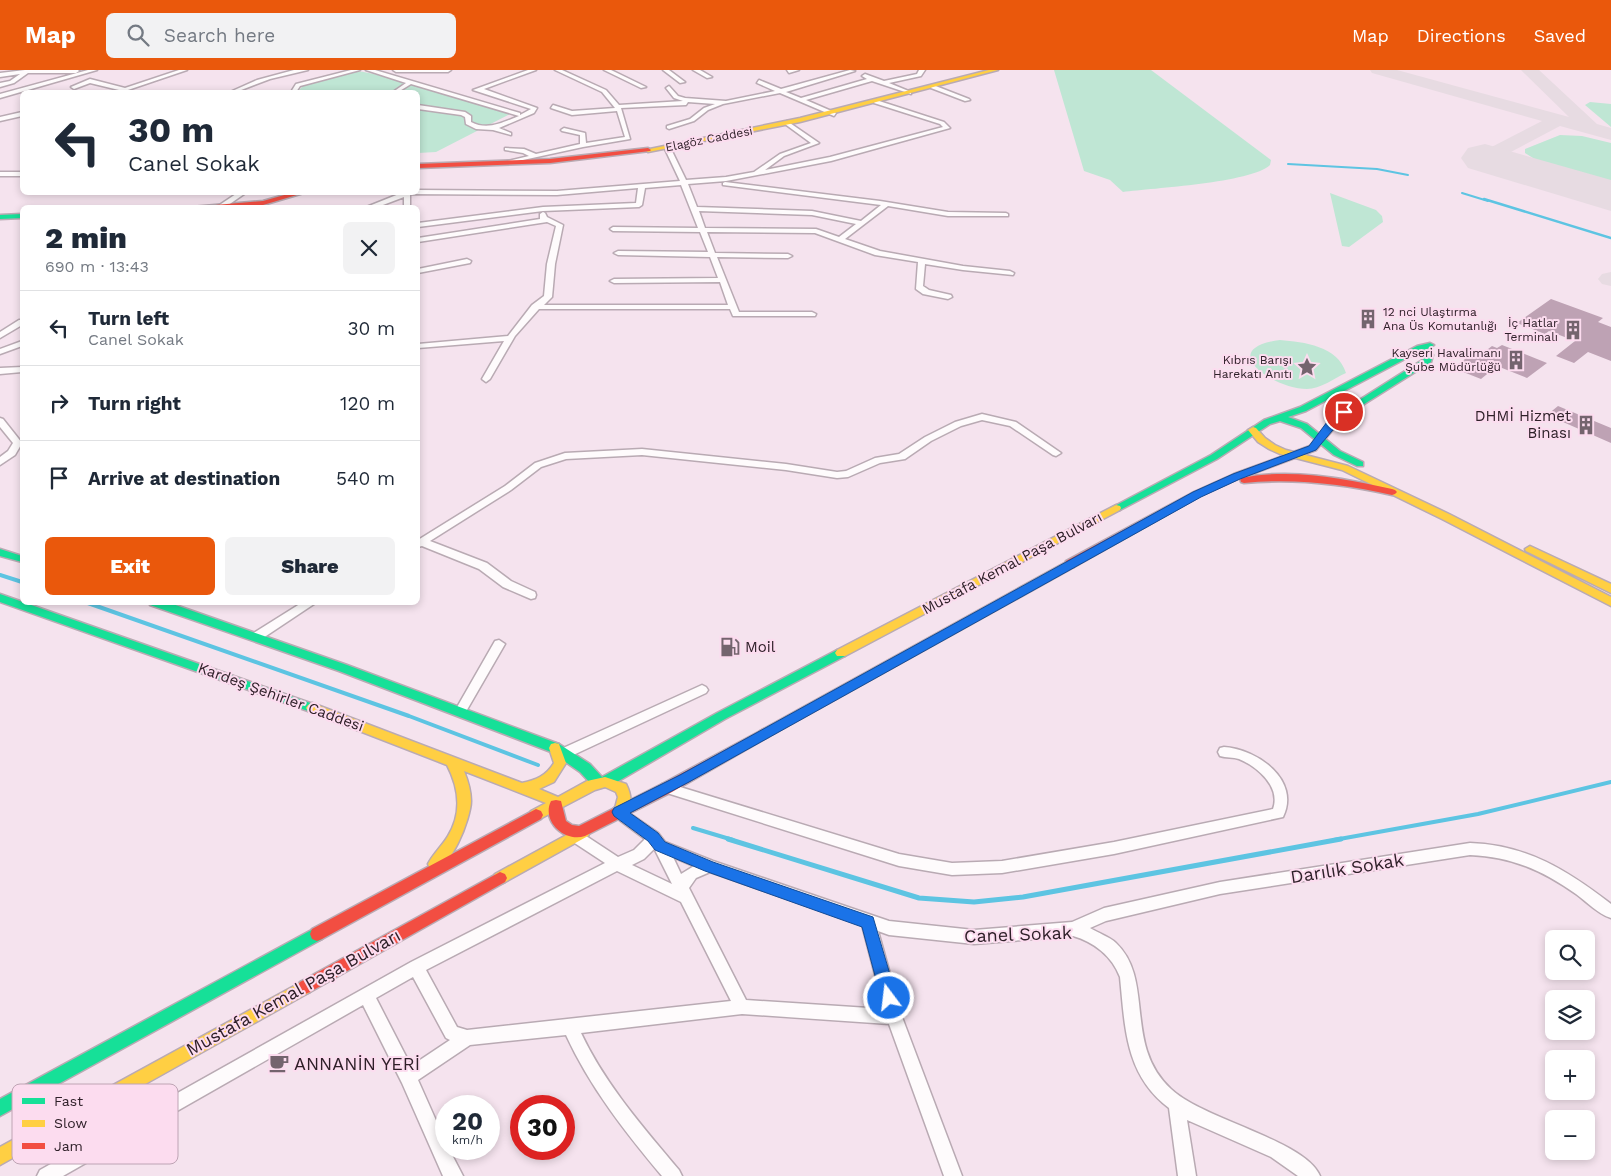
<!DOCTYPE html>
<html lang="en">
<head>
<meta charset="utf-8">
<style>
	:root { --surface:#fff; --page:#f2f2f3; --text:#1f2937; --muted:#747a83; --line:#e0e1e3; --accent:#ea580c }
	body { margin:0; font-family:"Work Sans",sans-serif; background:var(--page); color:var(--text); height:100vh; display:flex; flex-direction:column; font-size:19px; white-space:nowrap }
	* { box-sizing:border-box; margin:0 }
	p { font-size:16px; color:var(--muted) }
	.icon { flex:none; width:28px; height:28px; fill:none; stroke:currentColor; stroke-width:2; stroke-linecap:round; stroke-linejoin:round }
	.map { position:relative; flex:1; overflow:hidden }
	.side { position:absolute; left:20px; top:135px; width:400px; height:400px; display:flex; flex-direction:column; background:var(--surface); border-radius:8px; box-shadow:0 2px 8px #0003 }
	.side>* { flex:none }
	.guide { position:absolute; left:20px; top:20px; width:400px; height:105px; border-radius:8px; box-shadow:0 2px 8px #0003; background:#fff; color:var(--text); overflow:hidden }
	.fabs { position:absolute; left:1545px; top:860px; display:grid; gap:10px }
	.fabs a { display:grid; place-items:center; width:50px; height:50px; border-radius:8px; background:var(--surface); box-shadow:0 2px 8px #0003; font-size:25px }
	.speed { position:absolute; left:435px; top:1025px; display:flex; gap:10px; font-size:25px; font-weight:700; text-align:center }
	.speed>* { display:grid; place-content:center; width:65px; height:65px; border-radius:50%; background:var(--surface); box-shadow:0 2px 8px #0003; line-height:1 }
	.speed small { font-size:12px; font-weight:400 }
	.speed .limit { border:8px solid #d22; background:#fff; color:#111 }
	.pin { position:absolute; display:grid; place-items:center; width:42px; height:42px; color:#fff; margin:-21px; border:2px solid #fff; border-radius:50%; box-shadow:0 1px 5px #0007 }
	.me { position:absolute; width:55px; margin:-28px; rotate:345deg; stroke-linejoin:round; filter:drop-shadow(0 0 4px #0008) }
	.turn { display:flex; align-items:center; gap:18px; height:105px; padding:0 25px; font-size:22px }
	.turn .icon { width:65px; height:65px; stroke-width:2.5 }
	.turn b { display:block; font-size:35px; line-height:42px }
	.round { display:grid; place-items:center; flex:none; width:52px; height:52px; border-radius:8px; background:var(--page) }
	.head { display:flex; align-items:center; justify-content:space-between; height:85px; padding:0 25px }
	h1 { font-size:30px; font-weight:800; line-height:38px }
	.primary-button { display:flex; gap:10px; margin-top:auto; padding:10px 25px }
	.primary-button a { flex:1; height:58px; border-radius:8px; background:var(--accent); color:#fff; font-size:20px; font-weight:800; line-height:58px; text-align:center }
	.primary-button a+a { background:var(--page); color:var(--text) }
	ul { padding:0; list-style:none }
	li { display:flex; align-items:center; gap:15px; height:75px; padding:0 25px; border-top:1px solid var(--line) }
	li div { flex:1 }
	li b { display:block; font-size:19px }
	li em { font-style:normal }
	header { display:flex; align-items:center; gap:30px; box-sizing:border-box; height:70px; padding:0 25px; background:var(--accent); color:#fff }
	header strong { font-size:24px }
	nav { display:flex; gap:28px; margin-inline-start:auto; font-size:18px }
	.search { width:350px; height:45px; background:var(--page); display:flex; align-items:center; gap:12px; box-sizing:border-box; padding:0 18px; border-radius:8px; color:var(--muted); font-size:19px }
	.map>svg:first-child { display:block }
</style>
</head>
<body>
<header>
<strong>Map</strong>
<div class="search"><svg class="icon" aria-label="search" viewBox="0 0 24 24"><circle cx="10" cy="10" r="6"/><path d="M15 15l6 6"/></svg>Search here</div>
<nav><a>Map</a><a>Directions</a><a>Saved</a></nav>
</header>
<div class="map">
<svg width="1611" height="1106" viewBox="0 0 1611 1106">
	<rect width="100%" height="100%" fill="#f5e3ee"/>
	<path fill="#bfe6d4" d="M1054 0H1151L1271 90 1270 95C1251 113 1153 118 1123 122L1110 110 1084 101Z
		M354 1C369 0 499 36 510 44L436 82 418 83V22H297L304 15Z
		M1590 32 1611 34V57L1585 35Z
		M1560 65 1582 66 1611 73V114L1541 93 1525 83V79Z
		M1330 123 1376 140 1382 146 1383 152 1349 177 1342 176Z
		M1280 270C1304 272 1338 276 1346 303 1335 308 1320 319 1307 319 1274 319 1214 279 1280 270Z"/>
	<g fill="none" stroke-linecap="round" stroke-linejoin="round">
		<path stroke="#5dc4e2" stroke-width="2" d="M1288 94 1377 99 1408 105
			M1462 123 1488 131"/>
		<path stroke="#5dc4e2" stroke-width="2.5" d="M1484 129 1611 168"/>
		<path stroke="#5dc4e2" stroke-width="4" d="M0 505 22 512
			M85 532 409 646 538 695
			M693 758 733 770
			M1334 770 1478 744 1611 712"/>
		<path stroke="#5dc4e2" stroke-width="5" d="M728 769 919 828 974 832 1023 827 1341 769"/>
		<path fill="#e7dbe2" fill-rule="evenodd" d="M1370 0H1397L1569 47 1521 0H1539L1597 54 1611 58V70L1560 56 1492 92H1478L1475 88 1478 84 1542 51 1372 3Z
			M1611 202V216L1602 214 1598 209 1602 204Z"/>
		<path fill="#e7dbe2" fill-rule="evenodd" d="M1485 74 1611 110V141L1468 98 1461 88 1468 78Z"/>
	</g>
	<path fill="#bea2b4" d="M1551 229 1603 248 1598 252 1611 257V291L1588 282 1574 293 1556 286 1575 271 1549 261 1545 264 1517 253Z
		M1502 275 1547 293 1527 308 1497 296 1481 309 1453 298 1469 286 1475 289 1492 276 1497 278Z
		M1558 336 1611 358V373L1547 345Z"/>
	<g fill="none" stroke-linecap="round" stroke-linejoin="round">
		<defs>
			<path id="street" d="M25 0H78L79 1 76 3H28L14 13 0 17V13L10 11 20 4 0 7V3Z
				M88 0H97L0 28V24Z
				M179 0H187L122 22H116L119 20 90 13 74 19 71 17 90 9 125 18Z
				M294 0H308L270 9 236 22H230L257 10Z
				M351 0H360L300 16 296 22H291L296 14Z
				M366 0H375L520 43V45L531 39 473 20 528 0H536L484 19 537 38 534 43 499 58 511 63V65L493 60 476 59 466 54 465 47 461 45 418 39V35L465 42 471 46V52C488 61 503 52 519 46L411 14 398 22H393L406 13Z
				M393 0H451L448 2H396Z
				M555 0H562L606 20 619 35 683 31 674 28 666 18 669 16 678 26 685 28 726 31 775 21 757 13 759 10 781 19 850 0 855 1 786 22 801 28 867 9 862 6 865 4 884 11 917 4 919 0H925L921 6 889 13 911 22V24L872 11 806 30 836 43 834 46 780 23 723 34 708 40 694 51 669 59 667 58V56L690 49 704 38 715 34 688 32 686 35 621 38 630 69 583 77 504 94V92L529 86 523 83 505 80V78L524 79 536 84 580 74V65L562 61 561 60 564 58 585 63 586 73 625 67 617 41 572 45 551 38 553 35 572 41 615 38 602 22Z
				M604 0H611L646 17 641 18Z
				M663 0H669L685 12 680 13Z
				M693 0H700L712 7 707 8Z
				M787 0H799L789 3Z
				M933 15 969 29 970 30 965 31 931 18Z
				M876 30 944 52 950 58 831 91 726 111 688 114 697 137 812 141 861 151 881 135 723 115V113L725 112 880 131 948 142 1006 143 1008 144V146H948L888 136 845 169 880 181 963 196 1010 201 1014 203 1013 205 963 200 925 194 923 216 929 220 951 225 952 227 948 229 923 224 916 219 918 192 875 185 815 163 707 162 715 183 788 184 792 186 788 188 717 187 739 242H812L816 244 815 246H733L730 239H539L515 266 490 309 486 312 482 309 504 271 418 278V274L508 266 532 235 544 226 547 194 556 156 547 152 418 172V168L540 149V144L543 142 545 143 547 147 563 155 555 194 552 227 544 235H728L720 212 614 213 610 211 614 209 718 208 710 187 618 185 614 183 618 181 708 182 700 162 613 161 610 159 613 157 698 158 681 115 645 118 642 135 639 137 543 141 418 157V153L543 137 636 133 638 118 557 125 410 124V138H404V127L375 138H364L399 124 396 122H418V120L557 121 680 111 664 77 667 75 670 77 686 110 726 107 754 102 780 84 811 73 785 54 787 51 819 73 784 86 765 100 830 87 943 57 940 54 874 33ZM699 141 812 145 856 154 839 167 816 159 705 158Z
				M22 42V46L0 51V47Z
				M0 102H22V106H0Z
				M239 122H247L224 138H215Z
				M467 189 471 191 470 193 418 203V199Z
				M19 250H22V255L0 268V262Z
				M22 271V276L0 284V279Z
				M22 297V302L0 304V298Z
				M982 344 1016 352 1061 383 1056 386 1053 385 1010 356 982 350 961 356 931 371 905 389 880 393 848 407 837 408 786 400 642 385 566 389 541 397 511 420 430 471 487 493 511 511 535 522 536 525 535 528 531 529 503 517 479 499 422 476 418 477V470L505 416 535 393 565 383 642 379 786 394 837 402 846 401 875 388 899 384 925 367 955 352Z
				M0 348 3 349 22 373 15 385 0 395V387L8 381 13 373 0 357Z
				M303 532H317L260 570H252L250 567 252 564Z
				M499 570 505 574 464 645H456L454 642 456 639 495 571Z
				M702 615 706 617 708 620 706 623 569 687 565 688 561 687 559 683 561 679Z
				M1224 677C1257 679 1301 710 1283 747L1114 784 1002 803 952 805 899 796 667 723 662 722 660 718 662 714 667 713 899 784 952 793 1002 791 1114 772 1273 739C1281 717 1258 697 1239 689 1233 687 1226 688 1220 686L1218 682 1220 678Z
				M619 736 658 763 665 772 713 791 889 851 974 860 1072 852 1104 838 1220 812 1470 773C1527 775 1567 800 1611 834V848C1598 844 1587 832 1576 824 1542 800 1512 787 1470 785L1220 824 1106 851 1090 858C1098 863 1110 867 1116 873 1155 910 1123 975 1171 1019 1204 1050 1305 1070 1320 1106H1298L1271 1087 1187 1050 1196 1106H1178L1169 1038C1125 1005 1125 957 1120 907 1112 886 1094 872 1073 866L974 874 889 865 878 861 902 947 962 1106H944L889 954 742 944 581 963C605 1014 643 1057 679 1100L682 1106H662C625 1062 590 1017 566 965L470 975 418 1010 446 1073V1079H449L463 1106H443L402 1013 363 935 63 1106H37L40 1100 411 892 605 793 570 770 568 766 570 762 575 760 580 762 618 787 634 780 645 769 614 746 612 742 614 738ZM654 779 655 780 672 814 632 795 644 789ZM673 787 694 796 681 804ZM617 801 681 832 731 931 467 960 457 957 426 900ZM710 802 862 855 884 939 746 930 689 818 696 808ZM413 907 446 968 450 970 411 996 376 928Z"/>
			<path id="fast" d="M22 144V148L0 149V145Z
				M1430 273 1434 275 1427 279 1433 285 1431 292 1342 348H1336L1334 346 1424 289 1425 286 1420 282 1405 289 1306 341 1288 347 1307 354 1340 381 1363 392V396H1357L1334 385 1301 358 1280 351 1270 354 1217 389 1120 440 1116 441 1111 438 1211 385 1264 350 1300 337 1417 276Z
				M0 479 22 486V492L0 486Z
				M0 524 316 635 318 638 316 641H308L0 532Z
				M149 532H167L347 595 559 674 590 694 602 707 717 643 837 580H845L847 583 845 586 725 649 610 716 605 717 593 716 580 702 551 682 339 601 150 535Z
				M317 857 322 859 324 864 322 869 0 1046V1029Z"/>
			<path id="slow" d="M989 0H998L800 52 648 82 645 80 800 48Z
				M1253 357 1256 358 1265 368 1275 375 1286 380 1348 396 1449 444 1611 527V536L1442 449 1342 400 1280 384 1269 379 1258 372 1248 360Z
				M1116 435 1120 436 1121 438 1120 440 845 586H837L835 583 837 580Z
				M1530 476 1611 514V523L1526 481 1525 479Z
				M1070 490 1075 494 1074 497 768 667 764 669 760 667 758 664 760 661Z
				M312 633 522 713C536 710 546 706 554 693L549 678 551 674 555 673 559 674 566 693 554 712 539 719 558 727 587 711 605 707 626 714C632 726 632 734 626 746L621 748 616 746 614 742 618 727 616 722 605 717 595 720 536 751 531 749 529 745 531 741 546 733 464 701C468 711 471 721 471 731 471 747 450 805 430 798L428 794C433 784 442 776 448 766 462 743 459 718 447 695L308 641 306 638 308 635Z
				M583 756 588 758 590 762 588 766 505 812 500 814 495 812 493 808 495 804Z
				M305 910 310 912 313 917 310 922 0 1095V1077Z"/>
			<path id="jam" d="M648 78 651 80 650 81 550 93 418 98V94L550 89Z
				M295 122H307L263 135 180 138 263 131Z
				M1339 343 1344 346 1316 380 1241 408C1290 398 1344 408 1392 419L1395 420 1397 422 1395 424 1392 425C1343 414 1295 408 1244 413L1241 412 1240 408 1200 426 1074 497 1070 498 1065 494 1066 491 1194 422 1234 404 1310 376 1336 344Z
				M764 659 768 661 770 664 768 667 672 722 585 766C565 773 541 751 551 731L556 730 561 731 566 751 572 755 579 756 662 714Z
				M536 739 541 741 543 745 541 749 322 869 317 871 312 869 310 864 312 859Z
				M500 802 505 804 507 808 505 812 310 922 305 924 300 922 297 917 300 912Z"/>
		</defs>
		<use href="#street" stroke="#b9aab3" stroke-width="3"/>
		<use href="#fast" stroke="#b9aab3" stroke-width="3"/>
		<use href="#slow" stroke="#b9aab3" stroke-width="3"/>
		<use href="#jam" stroke="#b9aab3" stroke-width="3"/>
		<use href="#street" fill="#fefbfc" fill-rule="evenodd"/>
		<use href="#fast" fill="#16e098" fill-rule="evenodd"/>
		<use href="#slow" fill="#ffcf43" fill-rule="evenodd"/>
		<use href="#jam" fill="#f24e42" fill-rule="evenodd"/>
	</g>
	<path fill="#1a73e8" stroke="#114b97" d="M1344 339 1348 342 1316 380 1240 409 1201 427 689 712 630 743 658 763 665 772 713 792 873 847 897 928 895 933 889 936 884 933 881 928 862 857 705 801 655 780 648 771 614 746 612 742 614 738 680 705 1193 422 1233 404 1309 376 1327 352Z"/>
	<defs>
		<symbol id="building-bare" viewBox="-9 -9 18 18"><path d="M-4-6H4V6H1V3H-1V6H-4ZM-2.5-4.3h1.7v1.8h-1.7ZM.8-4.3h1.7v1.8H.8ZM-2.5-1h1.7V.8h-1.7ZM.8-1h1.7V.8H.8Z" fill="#74646e" stroke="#fcdcef" stroke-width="2.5" paint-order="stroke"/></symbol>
		<symbol id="sight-bare" viewBox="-9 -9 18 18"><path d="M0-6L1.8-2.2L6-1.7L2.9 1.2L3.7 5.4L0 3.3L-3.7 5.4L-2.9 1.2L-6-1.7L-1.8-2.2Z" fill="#74646e" stroke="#fcdcef" stroke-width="2.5" paint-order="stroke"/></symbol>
		<symbol id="fuel-bare" viewBox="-9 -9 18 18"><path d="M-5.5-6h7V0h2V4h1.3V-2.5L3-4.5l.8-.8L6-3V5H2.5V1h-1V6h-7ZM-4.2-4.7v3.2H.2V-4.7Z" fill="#74646e" stroke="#fcdcef" stroke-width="2.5" paint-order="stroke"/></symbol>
		<symbol id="cafe-bare" viewBox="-9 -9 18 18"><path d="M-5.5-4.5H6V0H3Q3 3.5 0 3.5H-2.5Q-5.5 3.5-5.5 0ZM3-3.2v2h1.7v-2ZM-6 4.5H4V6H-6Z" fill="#74646e" stroke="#fcdcef" stroke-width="2.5" paint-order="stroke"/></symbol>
	</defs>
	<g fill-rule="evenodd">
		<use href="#building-bare" x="1354" y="235" width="28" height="28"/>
		<use href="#building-bare" x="1559" y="246" width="28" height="28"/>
		<use href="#building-bare" x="1502" y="276" width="28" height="28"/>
		<use href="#sight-bare" x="1293" y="283" width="28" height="28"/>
		<use href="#building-bare" x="1572" y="341" width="28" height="28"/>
		<use href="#fuel-bare" x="716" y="563" width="28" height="28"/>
		<use href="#cafe-bare" x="265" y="979" width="28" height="28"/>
	</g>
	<g text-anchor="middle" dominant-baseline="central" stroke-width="4" stroke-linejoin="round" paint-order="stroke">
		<g font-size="12" fill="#2f2029" stroke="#fcdcef">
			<text transform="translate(709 69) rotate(-11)">Elagöz Caddesi</text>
		</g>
		<g font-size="12" fill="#2f2029" stroke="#fcdcef" text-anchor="end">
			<text x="1383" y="242" text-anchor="start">12 nci Ulaştırma<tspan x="1383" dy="14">Ana Üs Komutanlığı</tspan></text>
			<text x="1558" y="253">İç Hatlar<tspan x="1558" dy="14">Terminalı</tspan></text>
			<text x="1501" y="283">Kayseri Havalimanı<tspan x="1501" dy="14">Şube Müdürlüğü</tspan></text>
			<text x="1292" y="290">Kıbrıs Barışı<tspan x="1292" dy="14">Harekatı Anıtı</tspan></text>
		</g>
		<g font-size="15" fill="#2f2029" stroke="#fcdcef" text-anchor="end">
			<text x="1571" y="346">DHMİ Hizmet<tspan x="1571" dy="17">Binası</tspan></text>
			<text x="745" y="577" text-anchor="start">Moil</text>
		</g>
		<g font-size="15" fill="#2f2029" stroke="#fcdcef">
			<text transform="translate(1012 493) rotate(-28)">Mustafa Kemal Paşa Bulvarı</text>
			<text transform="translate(281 627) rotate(20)">Kardeş Şehirler Caddesi</text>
		</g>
		<g font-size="18" fill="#2f2029" stroke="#fcdcef">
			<text transform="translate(1347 798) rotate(-9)">Darılık Sokak</text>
			<text transform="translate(1018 864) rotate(-2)">Canel Sokak</text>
			<text transform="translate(293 922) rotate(-29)">Mustafa Kemal Paşa Bulvarı</text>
		</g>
		<g font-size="18" fill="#2f2029" stroke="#fcdcef" text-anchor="start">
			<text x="294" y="993">ANNANİN YERİ</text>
		</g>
	</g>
	<rect x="12" y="1014" width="166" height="80" rx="8" fill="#fcdcef" stroke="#bea4b4" stroke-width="1"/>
	<rect x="22" y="1028" width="23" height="6" fill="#16e098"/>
	<rect x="22" y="1050" width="23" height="7" fill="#ffcf43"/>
	<rect x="22" y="1073" width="23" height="6" fill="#f24e42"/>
	<g font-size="14" fill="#2f2029">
		<text x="54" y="1036">Fast</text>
		<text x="54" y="1058">Slow</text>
		<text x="54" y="1081">Jam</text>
	</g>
</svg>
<div class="fabs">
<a><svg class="icon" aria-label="search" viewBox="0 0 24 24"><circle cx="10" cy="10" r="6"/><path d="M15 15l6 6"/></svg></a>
<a><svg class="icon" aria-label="layers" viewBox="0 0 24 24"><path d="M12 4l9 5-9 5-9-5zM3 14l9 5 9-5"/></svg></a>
<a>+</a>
<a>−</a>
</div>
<div class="speed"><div>20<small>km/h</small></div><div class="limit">30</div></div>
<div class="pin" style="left:1344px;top:342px;background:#d93025"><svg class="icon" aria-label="arrive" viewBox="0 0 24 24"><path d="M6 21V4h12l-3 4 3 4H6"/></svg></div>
<svg class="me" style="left:889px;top:928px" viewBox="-20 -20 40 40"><circle r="17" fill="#1a73e8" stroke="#fff" stroke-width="3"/><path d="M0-11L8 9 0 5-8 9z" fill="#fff"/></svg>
<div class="guide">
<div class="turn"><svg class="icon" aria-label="left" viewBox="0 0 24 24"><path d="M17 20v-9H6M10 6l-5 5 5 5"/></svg><div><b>30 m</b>Canel Sokak</div></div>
</div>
<section class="side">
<div class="head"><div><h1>2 min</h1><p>690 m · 13:43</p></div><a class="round"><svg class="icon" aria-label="close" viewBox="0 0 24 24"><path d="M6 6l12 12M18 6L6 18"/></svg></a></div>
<ul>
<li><svg class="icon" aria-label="left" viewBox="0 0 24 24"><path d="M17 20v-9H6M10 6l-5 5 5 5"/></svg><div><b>Turn left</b><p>Canel Sokak</p></div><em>30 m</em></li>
<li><svg class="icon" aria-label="right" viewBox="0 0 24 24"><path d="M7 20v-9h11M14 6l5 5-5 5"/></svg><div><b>Turn right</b></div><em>120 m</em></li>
<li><svg class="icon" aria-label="arrive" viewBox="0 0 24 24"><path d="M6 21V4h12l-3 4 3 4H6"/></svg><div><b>Arrive at destination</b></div><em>540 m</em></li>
</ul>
<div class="primary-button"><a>Exit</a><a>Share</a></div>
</section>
</div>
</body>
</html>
